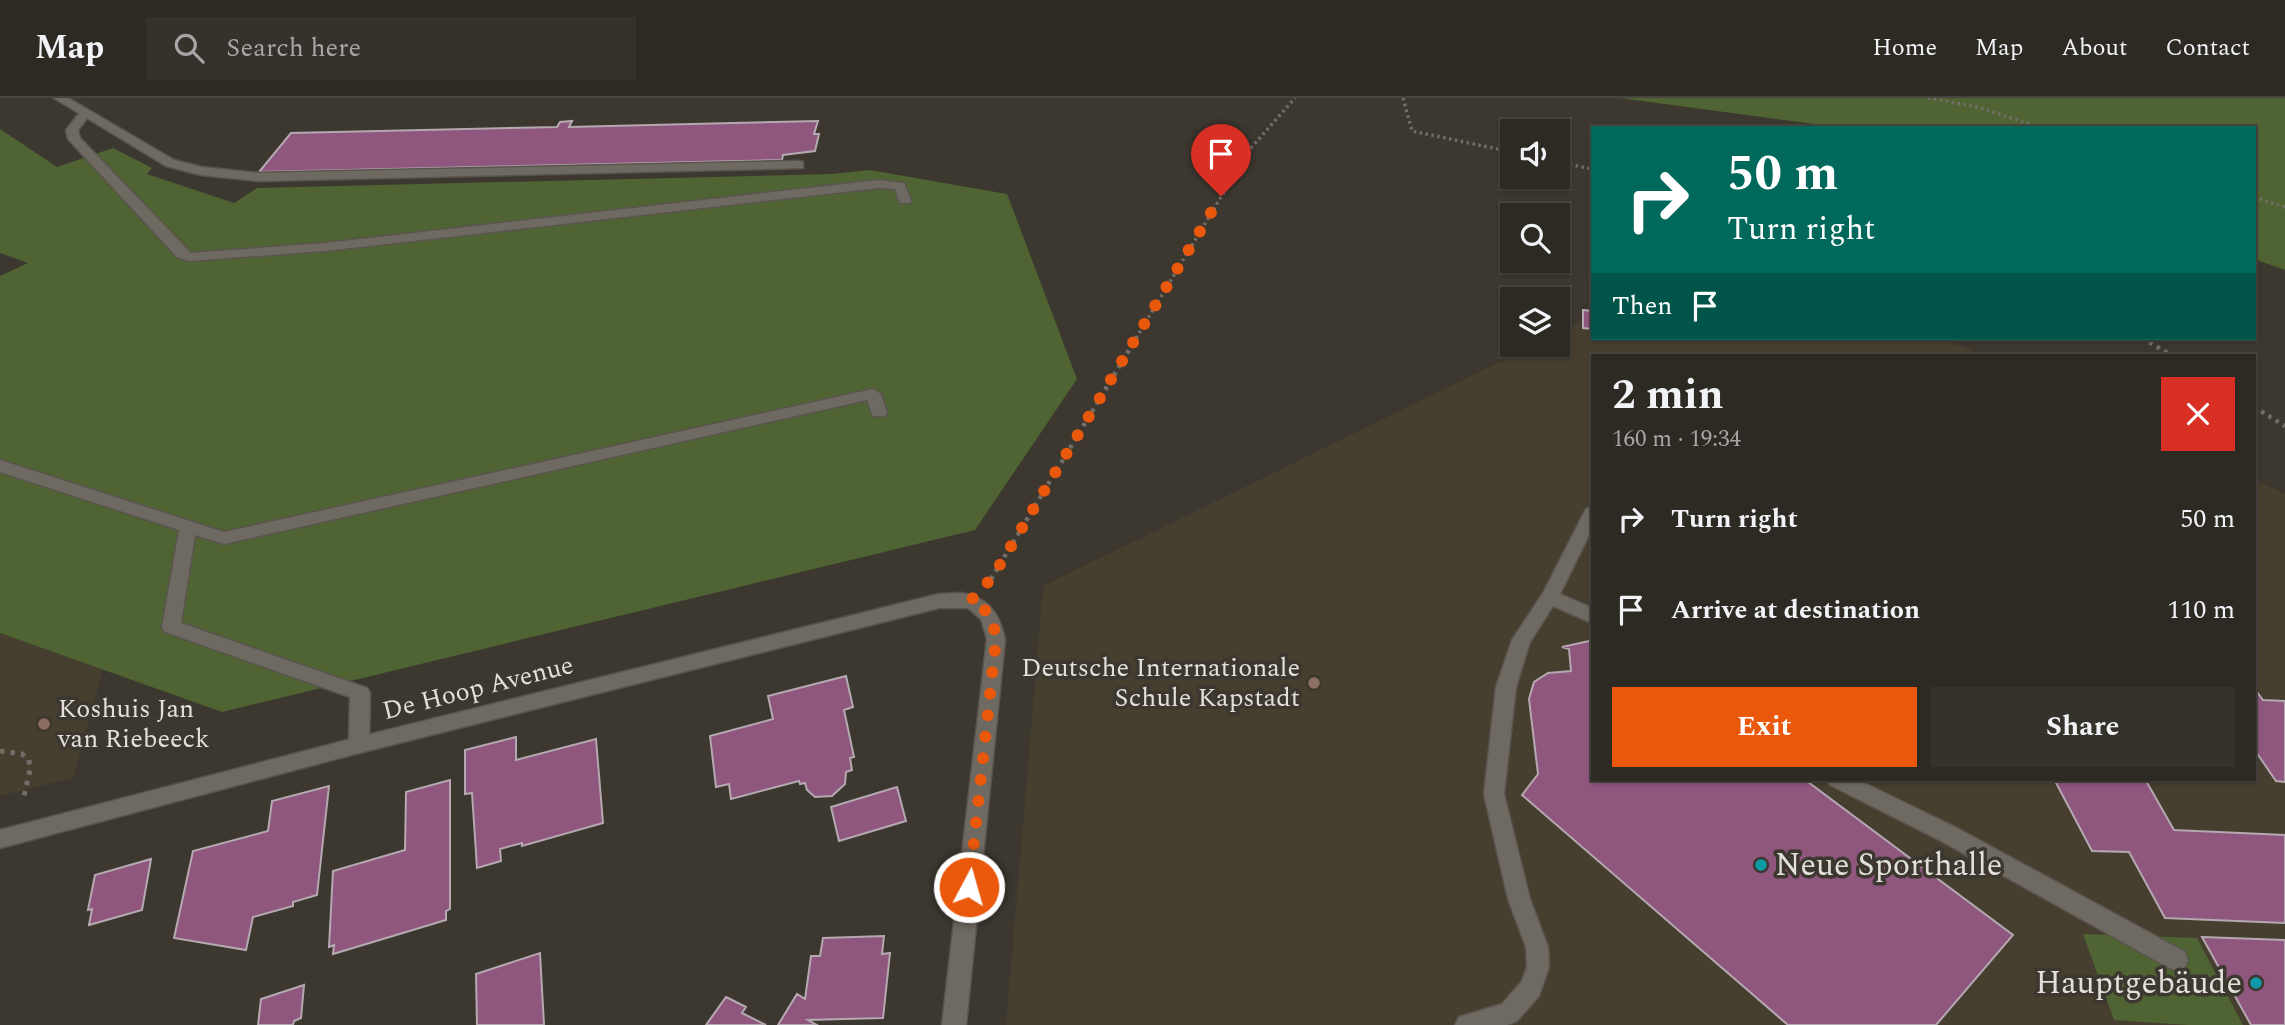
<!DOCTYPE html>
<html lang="en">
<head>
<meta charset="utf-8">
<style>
	:root { --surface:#2d2923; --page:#35312b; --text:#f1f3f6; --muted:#a7a6a6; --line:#484541; --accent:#ea580c }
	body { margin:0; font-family:Spectral,serif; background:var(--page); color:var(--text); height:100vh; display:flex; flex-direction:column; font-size:26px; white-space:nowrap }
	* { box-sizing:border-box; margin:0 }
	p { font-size:23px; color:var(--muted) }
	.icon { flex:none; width:38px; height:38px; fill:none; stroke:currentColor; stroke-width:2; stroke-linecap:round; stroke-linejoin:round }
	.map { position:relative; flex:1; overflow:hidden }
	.panel { position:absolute; left:1591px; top:256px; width:665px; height:427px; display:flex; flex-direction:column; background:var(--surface); border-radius:0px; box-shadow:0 2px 5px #0004,0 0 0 2px var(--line) }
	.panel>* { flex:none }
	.guide { position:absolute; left:1591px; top:28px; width:665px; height:214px; border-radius:0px; box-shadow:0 2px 5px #0004,0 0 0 2px var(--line); background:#00695c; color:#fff; overflow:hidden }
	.fabs { position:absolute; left:1500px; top:21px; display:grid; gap:14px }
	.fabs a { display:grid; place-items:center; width:70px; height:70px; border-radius:0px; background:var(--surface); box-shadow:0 2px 5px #0004,0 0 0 2px var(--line); font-size:35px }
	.pin { position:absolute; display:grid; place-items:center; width:60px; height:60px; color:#fff; margin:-72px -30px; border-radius:50% 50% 50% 0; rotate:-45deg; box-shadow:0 0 7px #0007 }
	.pin .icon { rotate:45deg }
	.me { position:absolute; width:77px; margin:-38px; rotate:6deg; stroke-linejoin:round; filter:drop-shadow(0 0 5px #0008) }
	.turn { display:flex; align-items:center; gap:24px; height:147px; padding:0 21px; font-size:32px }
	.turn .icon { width:91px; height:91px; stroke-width:2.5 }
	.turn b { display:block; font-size:49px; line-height:60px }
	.then { display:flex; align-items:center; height:66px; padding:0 21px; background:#0003; gap:14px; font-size:26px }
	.round { display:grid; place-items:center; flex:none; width:74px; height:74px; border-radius:0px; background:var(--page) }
	.head { display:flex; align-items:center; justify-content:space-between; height:119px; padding:0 21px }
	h1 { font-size:42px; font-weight:700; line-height:52px }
	.cta { display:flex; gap:14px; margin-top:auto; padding:14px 21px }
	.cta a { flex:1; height:80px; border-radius:0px; background:var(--accent); color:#fff; font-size:28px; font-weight:700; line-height:80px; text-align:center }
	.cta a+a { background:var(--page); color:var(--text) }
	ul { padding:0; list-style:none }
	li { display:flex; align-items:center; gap:21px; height:91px; padding:0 21px }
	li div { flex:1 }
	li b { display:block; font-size:26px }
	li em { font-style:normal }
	header { display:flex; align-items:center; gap:42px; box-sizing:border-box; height:98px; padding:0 35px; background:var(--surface); border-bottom:2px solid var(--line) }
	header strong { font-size:33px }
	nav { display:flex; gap:38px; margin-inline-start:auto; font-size:24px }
	.search { width:490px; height:63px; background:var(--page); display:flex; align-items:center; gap:18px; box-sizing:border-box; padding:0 24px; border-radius:0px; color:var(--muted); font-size:26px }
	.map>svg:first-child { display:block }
</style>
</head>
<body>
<header>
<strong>Map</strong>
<div class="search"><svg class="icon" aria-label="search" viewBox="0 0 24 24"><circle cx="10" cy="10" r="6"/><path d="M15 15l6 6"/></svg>Search here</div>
<nav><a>Home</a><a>Map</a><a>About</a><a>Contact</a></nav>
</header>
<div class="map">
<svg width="2285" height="927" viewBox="0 0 2285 927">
	<rect width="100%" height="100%" fill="#3c372f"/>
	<path fill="#463e2f" d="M1592 218V240H1944L1982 257H1592V681H2254V382L2285 396V927H1006L1043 488 1534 247H1558V235Z
		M0 535 103 572 73 680 0 698Z"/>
	<path fill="#4f6432" d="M1620 0H2285V172L2254 161V30H1844Z
		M0 31 57 69 113 50 152 70 147 76 234 105 257 90 831 76 870 72 1007 96 1077 281 975 432 222 614 0 535V178L28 165 0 155Z
		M2083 836 2197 840 2243 927H2188L2114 922Z"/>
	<path fill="#8f567e" stroke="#b4a9b0" stroke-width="2" d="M572 23 569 29 818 23 814 36H819L815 53 783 57 782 62 259 74 291 35 557 29 560 24Z
		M1583 212 1592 213V231L1583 230Z
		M1589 543 1592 544V681H1804L2013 837 1936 927H1788L1522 697 1538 676 1529 601 1534 584 1548 575 1571 573 1569 551 1562 549Z
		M846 578 853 609 844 612 854 659 850 660 852 672 846 674 845 686 832 698 815 699 807 692 805 685 800 686 799 683 731 701 729 686 716 689 710 638 773 621 768 598Z
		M2254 590 2263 602 2285 603V684L2276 683 2254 651Z
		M516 639V662L596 641 603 725 522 748V745L500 751 501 763 477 770 472 695 465 696V652Z
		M2054 681H2145L2174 732 2285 737V825L2165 820 2129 754 2092 753Z
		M450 682V811L446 813V822L333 856 334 847 329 849 333 773 405 752 406 694Z
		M329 688 317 797 293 804V808L253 819 246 852 174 840 193 753 268 733 272 703Z
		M897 689 906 723 839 743 831 709Z
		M151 761 142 812 89 827 92 811 88 812 95 777Z
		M884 838 882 856 890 855 883 920 808 922 817 927H778L797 896 805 901 811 858H820L823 840Z
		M2202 839 2285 842V927H2251Z
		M540 855 544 927H477L476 876Z
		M304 887 301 920 294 923 293 927H258L261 901Z
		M726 899 746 909 742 915 766 927H706Z"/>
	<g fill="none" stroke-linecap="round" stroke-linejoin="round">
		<defs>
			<path id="lane" d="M85 11 91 15 78 32 80 40 191 155 325 145 879 82 904 85 911 102 910 105H900L895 91 879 90 325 153 189 163 177 159 68 41 66 32 81 13Z
				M799 63 803 64V70L258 83 252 79 258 75Z
				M873 291 881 296 887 314 885 318H873L867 302 224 446 195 437 181 525 367 590 370 595 369 647 366 653 359 655 352 653 349 647 350 599 165 534 162 529 179 432 0 374V362L224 434Z
				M1592 409V431L1560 496 1592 510V525L1553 508 1530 544 1516 589 1504 696 1530 801 1548 849 1549 869 1539 898 1517 923 1507 927H1455L1459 919 1502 906 1522 883 1527 869 1526 849 1508 801 1484 696 1496 589 1512 542 1543 495 1586 411Z
				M1827 681H1856L1957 730 2185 854 2188 862 2185 870 2177 873 2169 870 1943 744 1830 687Z"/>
			<path id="street" d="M54 0H68L174 62 201 69 258 75 264 79 258 83 201 77 166 68Z
				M962 495C989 500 999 515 1005 541L966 927H942L987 541 981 521 968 510H939L359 655 0 750V732L359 639 939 496Z"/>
		</defs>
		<use href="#lane" stroke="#59544e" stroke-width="3"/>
		<use href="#street" stroke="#59544e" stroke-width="3"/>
		<path stroke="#726e67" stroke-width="3.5" stroke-dasharray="2.5 3.5" stroke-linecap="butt" d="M1403 0 1412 33 1512 54
			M1928 0 1978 9 2041 30
			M1558 64 1592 71
			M2254 99 2285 109
			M1136 240 1250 51 1295 0"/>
		<path stroke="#726e67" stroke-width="4.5" stroke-dasharray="3.5 5" stroke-linecap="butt" d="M2142 240 2171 257
			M2254 309 2285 328
			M991 481 1137 239"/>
		<path stroke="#726e67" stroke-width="5" stroke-dasharray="4.5 6" stroke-linecap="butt" d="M0 653 22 656 29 662 30 672 23 702"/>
		<use href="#lane" fill="#6f6a61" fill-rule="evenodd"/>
		<use href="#street" fill="#6f6a61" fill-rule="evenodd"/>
	</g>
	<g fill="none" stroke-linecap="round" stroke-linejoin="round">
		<path stroke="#ea580c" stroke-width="12" stroke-dasharray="0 21.6" d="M969 789 996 541C993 522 989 510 970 503L992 480 1221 98"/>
	</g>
	<g fill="#8d6e63" stroke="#3c372f" stroke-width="2.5">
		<circle cx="1314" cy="585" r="7"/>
		<circle cx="44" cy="626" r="7"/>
	</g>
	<g fill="#0f9aa8" stroke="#3c372f" stroke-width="2.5">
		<circle cx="1761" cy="767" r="7"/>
		<circle cx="2256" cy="885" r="7"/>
	</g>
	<g text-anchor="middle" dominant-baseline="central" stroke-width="7" stroke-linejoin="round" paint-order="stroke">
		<g font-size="26" fill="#e3e0db" stroke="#3c372f" text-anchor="end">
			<text x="1300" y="570">Deutsche Internationale<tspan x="1300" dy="30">Schule Kapstadt</tspan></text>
			<text x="58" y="611" text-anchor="start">Koshuis Jan<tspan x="58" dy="30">van Riebeeck</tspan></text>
		</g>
		<g font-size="26" fill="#e3e0db" stroke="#3c372f">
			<text transform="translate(478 590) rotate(-14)">De Hoop Avenue</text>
		</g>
		<g font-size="32" fill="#e3e0db" stroke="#3c372f" text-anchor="start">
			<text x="1775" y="767">Neue Sporthalle</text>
			<text x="2242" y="885" text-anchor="end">Hauptgebäude</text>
		</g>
	</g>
</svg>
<div class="fabs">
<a><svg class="icon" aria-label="sound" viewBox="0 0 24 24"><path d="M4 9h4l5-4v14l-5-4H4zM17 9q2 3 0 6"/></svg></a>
<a><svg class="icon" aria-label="search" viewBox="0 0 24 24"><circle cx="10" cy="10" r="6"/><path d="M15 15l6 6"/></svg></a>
<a><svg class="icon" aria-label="layers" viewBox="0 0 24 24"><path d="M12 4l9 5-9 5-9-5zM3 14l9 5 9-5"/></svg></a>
</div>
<div class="pin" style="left:1221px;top:98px;background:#d93025"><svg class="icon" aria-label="arrive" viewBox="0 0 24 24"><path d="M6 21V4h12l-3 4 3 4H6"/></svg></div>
<svg class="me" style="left:969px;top:789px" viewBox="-20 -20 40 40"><circle r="17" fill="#ea580c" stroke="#fff" stroke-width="3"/><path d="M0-11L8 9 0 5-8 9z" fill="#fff"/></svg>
<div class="guide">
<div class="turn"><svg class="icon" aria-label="right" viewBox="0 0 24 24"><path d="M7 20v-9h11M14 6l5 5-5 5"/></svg><div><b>50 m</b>Turn right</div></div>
<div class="then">Then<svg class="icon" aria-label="arrive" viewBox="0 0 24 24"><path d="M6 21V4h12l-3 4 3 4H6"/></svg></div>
</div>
<section class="panel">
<div class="head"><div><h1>2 min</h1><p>160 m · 19:34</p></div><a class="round" style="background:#d93025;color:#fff"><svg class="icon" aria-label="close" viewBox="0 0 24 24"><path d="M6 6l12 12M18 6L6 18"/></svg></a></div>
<ul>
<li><svg class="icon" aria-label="right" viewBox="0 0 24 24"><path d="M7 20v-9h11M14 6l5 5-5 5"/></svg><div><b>Turn right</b></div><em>50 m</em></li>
<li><svg class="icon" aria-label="arrive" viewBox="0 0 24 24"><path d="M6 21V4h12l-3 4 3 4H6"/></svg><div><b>Arrive at destination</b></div><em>110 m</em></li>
</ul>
<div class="cta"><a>Exit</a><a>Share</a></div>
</section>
</div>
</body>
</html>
